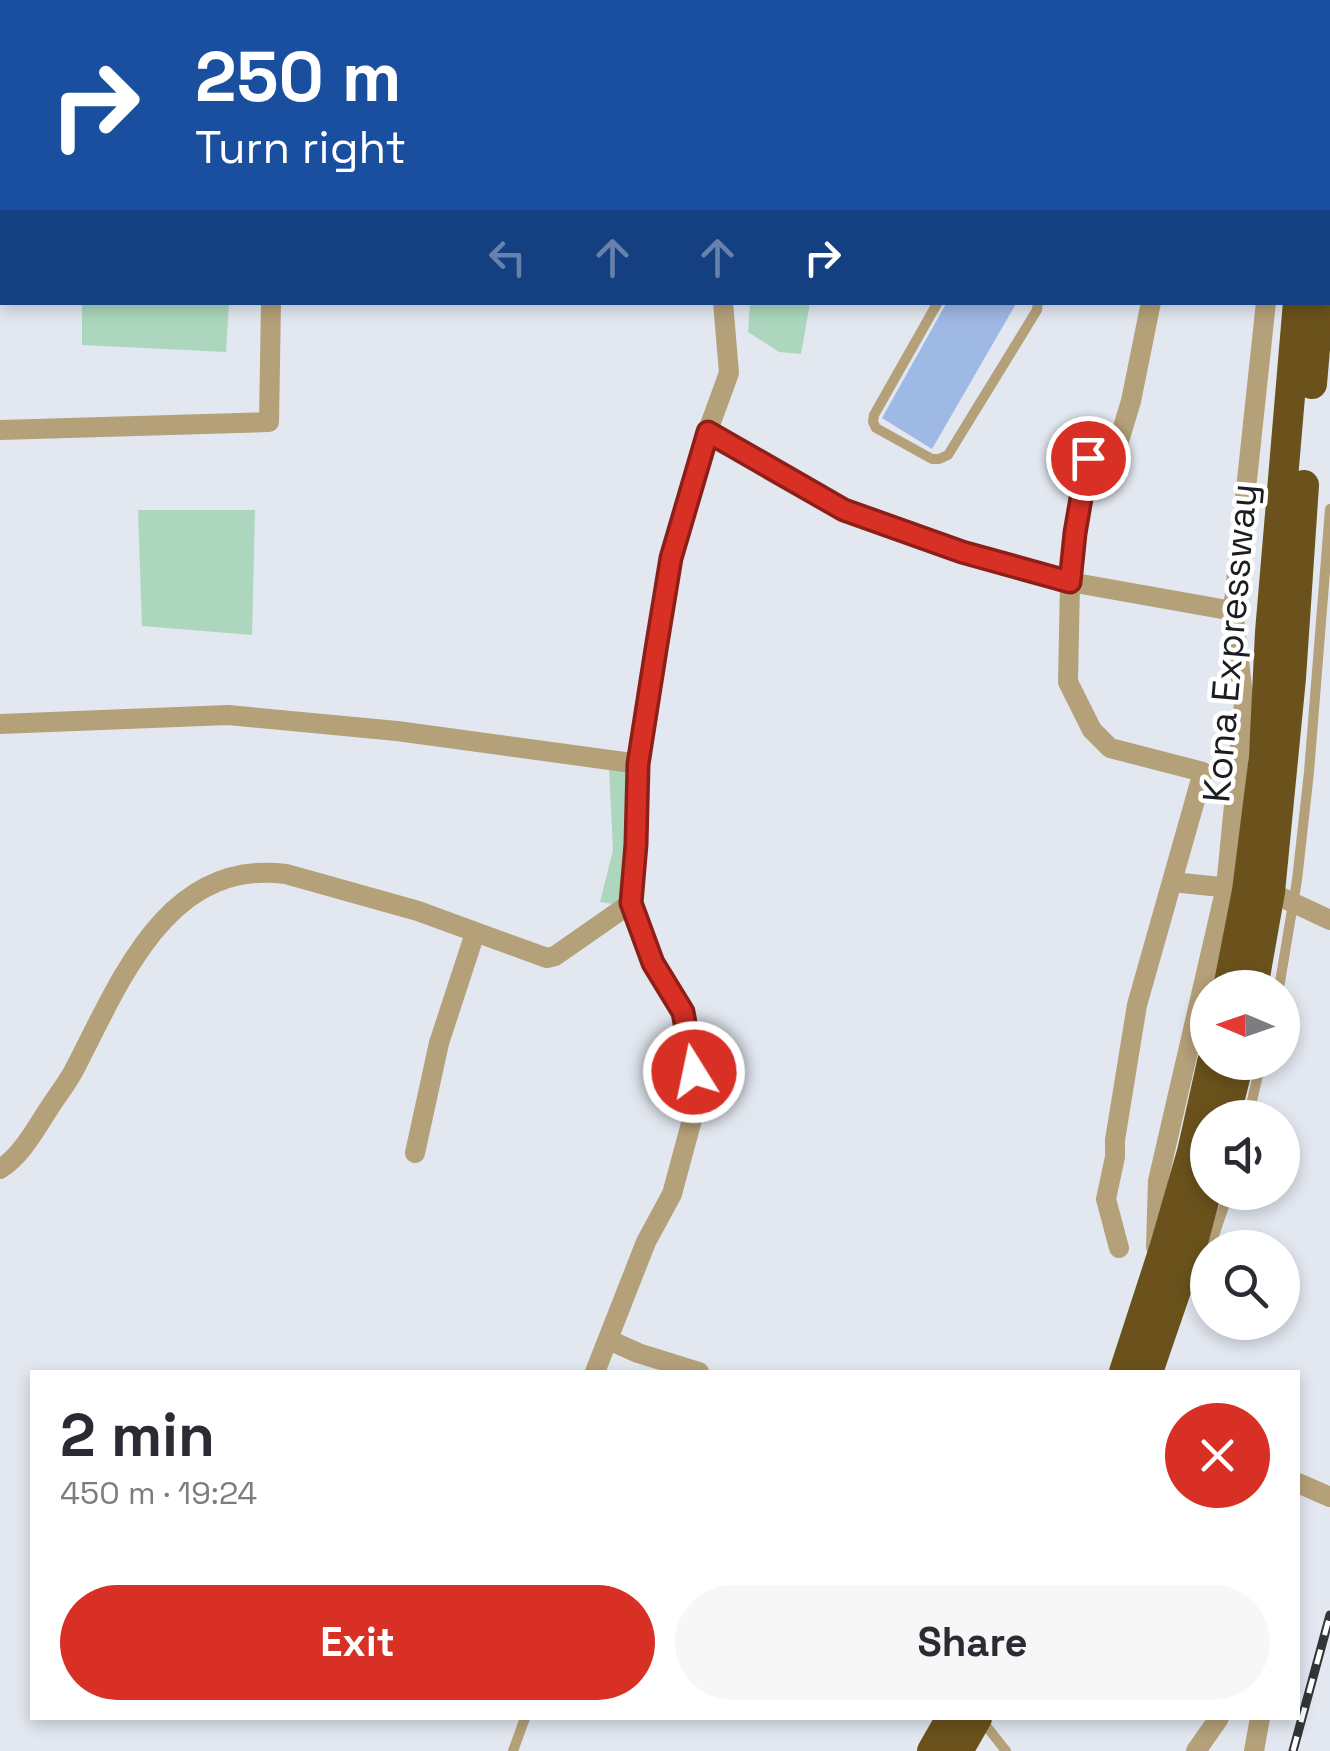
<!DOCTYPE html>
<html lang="en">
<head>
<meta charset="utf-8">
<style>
	:root { --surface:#fff; --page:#f7f7f7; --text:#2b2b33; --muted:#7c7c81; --accent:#d93025 }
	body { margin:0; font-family:"Space Grotesk",sans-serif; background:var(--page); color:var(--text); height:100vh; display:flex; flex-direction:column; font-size:38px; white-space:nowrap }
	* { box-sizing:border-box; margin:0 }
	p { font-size:32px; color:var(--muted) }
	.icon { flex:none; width:55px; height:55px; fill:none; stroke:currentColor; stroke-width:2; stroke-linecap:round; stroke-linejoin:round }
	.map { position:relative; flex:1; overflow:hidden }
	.panel { position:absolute; left:30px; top:1370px; width:1270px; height:350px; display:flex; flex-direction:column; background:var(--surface); border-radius:0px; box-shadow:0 5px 15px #0003 }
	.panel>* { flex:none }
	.top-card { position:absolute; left:0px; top:0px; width:1330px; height:305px; box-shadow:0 5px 15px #0003; background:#1a4fa0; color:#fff; overflow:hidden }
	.needle { width:65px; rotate:272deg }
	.buttons { position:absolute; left:1190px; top:970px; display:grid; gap:20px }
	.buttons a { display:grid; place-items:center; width:110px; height:110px; border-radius:50%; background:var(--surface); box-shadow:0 5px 15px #0003; font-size:50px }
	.pin { position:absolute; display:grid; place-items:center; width:85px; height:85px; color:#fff; margin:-42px; border:5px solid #fff; border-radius:50%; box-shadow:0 2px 10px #0007 }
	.me { position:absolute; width:110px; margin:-55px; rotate:350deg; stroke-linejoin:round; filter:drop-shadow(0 0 8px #0008) }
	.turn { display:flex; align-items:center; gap:35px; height:210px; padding:0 30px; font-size:45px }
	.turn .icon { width:130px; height:130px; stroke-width:2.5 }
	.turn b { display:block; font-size:70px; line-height:85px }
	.lanes { display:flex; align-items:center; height:95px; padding:0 30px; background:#0003; justify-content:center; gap:50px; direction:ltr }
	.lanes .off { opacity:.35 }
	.round { display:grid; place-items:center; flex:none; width:105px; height:105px; border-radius:52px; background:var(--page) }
	.summary { display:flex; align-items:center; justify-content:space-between; height:170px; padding:0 30px }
	h1 { font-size:60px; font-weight:700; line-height:75px }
	.primary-button { display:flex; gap:20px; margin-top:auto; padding:20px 30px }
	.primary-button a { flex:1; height:115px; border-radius:60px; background:var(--accent); color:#fff; font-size:40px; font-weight:700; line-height:115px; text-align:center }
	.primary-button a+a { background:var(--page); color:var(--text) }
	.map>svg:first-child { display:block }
</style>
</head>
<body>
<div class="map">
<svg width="1330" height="1751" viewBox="0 0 1330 1751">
	<rect width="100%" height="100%" fill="#e2e7f0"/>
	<path fill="#acd7be" d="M82 303H229L226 352 82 345Z
		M750 303H810L801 354 779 352 748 332Z
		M138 510H255L252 635 142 626Z
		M637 766 630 890 613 904 600 902 613 850 609 768Z"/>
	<path fill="#9fb9e5" d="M947 302H1017L932 449 882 418Z"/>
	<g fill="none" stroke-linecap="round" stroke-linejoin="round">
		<path stroke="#b4a079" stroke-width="10" d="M938 302 874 415 873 422 876 428 932 459H939L948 455 1037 310 1038 302
			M1279 988 1297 880 1309 772 1330 509
			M1248 1118 1261 1062
			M1200 1255 1213 1238 1229 1192
			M980 1718 1006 1751
			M513 1751 525 1718"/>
		<path stroke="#b4a079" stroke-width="20" d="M697 0 698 2
			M1222 2V0
			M1295 2V0
			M0 141 2 142
			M0 430 269 422 271 302
			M708 432 844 511 962 552 1070 582 1233 611
			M0 724 228 715 397 731 639 764 637 844 631 903 653 963 683 1011 694 1072 693 1116 672 1194 646 1242 595 1372
			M639 764 671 558 703 444 729 373 723 302
			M1172 882 1270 892 1330 920
			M415 1153 439 1043 475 933
			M0 1169C21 1156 35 1130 48 1110 56 1097 66 1085 73 1072 119 985 165 858 286 874L418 911 547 958 555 956 631 903
			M1156 1247 1158 1181 1226 887 1244 703 1233 611 1266 302
			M1119 1248 1106 1199 1115 1157V1140L1137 1005 1203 772 1110 748 1092 730 1068 682 1070 582 1084 478 1088 458 1100 447 1118 444 1131 401 1151 302
			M609 1340 638 1353 699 1372
			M1298 1483 1330 1497
			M1196 1751 1219 1718
			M1254 1751 1260 1718"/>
		<path stroke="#6b521c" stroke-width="30" d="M1321 2V0
			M1328 200 1330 169
			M1312 384 1319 302
			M1228 988 1247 891 1264 756 1270 632 1298 302
			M1253 988 1270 892 1291 678 1304 485
			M1225 1118 1239 1062
			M1124 1372 1165 1246 1192 1152 1212 1062
			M1148 1372 1194 1238 1208 1186
			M932 1751 951 1718
			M958 1751 977 1718"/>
		<defs>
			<path id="rail" d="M1293 1751 1330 1615"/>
		</defs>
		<use href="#rail" stroke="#323438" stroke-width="9"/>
		<use href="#rail" stroke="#fff" stroke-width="5" stroke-dasharray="15" stroke-linecap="butt"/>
	</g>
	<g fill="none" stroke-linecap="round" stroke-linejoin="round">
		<defs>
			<path id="route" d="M694 1072 683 1012 653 963 631 903 636 844 638 764 657 643 671 558 708 432 844 510 962 552 1070 582 1075 533 1088 458"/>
		</defs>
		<use href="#route" stroke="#8d1f18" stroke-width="25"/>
		<use href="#route" stroke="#d93025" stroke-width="18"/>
	</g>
	<g text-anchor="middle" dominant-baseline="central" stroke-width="9" stroke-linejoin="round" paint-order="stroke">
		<g font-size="38" fill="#1b1d20" stroke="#fff">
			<text transform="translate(1230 643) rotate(-85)">Kona Expressway</text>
		</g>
	</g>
</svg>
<div class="buttons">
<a><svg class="needle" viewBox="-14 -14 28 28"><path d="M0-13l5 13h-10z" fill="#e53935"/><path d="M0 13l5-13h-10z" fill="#7c7c81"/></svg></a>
<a><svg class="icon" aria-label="sound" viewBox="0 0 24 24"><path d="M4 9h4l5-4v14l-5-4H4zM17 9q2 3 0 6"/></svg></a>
<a><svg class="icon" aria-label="search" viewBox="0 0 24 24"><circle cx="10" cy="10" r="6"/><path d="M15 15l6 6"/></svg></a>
</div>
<div class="pin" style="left:1088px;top:458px;background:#d93025"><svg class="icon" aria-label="arrive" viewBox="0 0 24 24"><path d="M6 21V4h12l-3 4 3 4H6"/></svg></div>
<svg class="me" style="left:694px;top:1072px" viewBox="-20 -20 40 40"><circle r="17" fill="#d93025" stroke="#fff" stroke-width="3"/><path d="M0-11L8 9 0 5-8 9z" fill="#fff"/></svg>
<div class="top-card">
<div class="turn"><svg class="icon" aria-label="right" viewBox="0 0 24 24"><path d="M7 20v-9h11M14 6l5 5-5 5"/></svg><div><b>250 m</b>Turn right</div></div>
<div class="lanes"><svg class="icon off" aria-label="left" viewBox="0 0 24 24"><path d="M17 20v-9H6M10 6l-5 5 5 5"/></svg><svg class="icon off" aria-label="ahead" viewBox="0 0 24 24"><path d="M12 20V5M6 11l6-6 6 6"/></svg><svg class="icon off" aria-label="ahead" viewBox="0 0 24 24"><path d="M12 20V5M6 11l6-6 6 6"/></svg><svg class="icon" aria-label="right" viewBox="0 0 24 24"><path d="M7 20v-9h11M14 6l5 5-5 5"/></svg></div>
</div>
<section class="panel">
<div class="summary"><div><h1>2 min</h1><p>450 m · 19:24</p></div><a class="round" style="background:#d93025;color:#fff"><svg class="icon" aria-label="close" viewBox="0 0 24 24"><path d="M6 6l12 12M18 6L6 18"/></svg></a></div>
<div class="primary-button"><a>Exit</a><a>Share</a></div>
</section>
</div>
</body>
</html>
